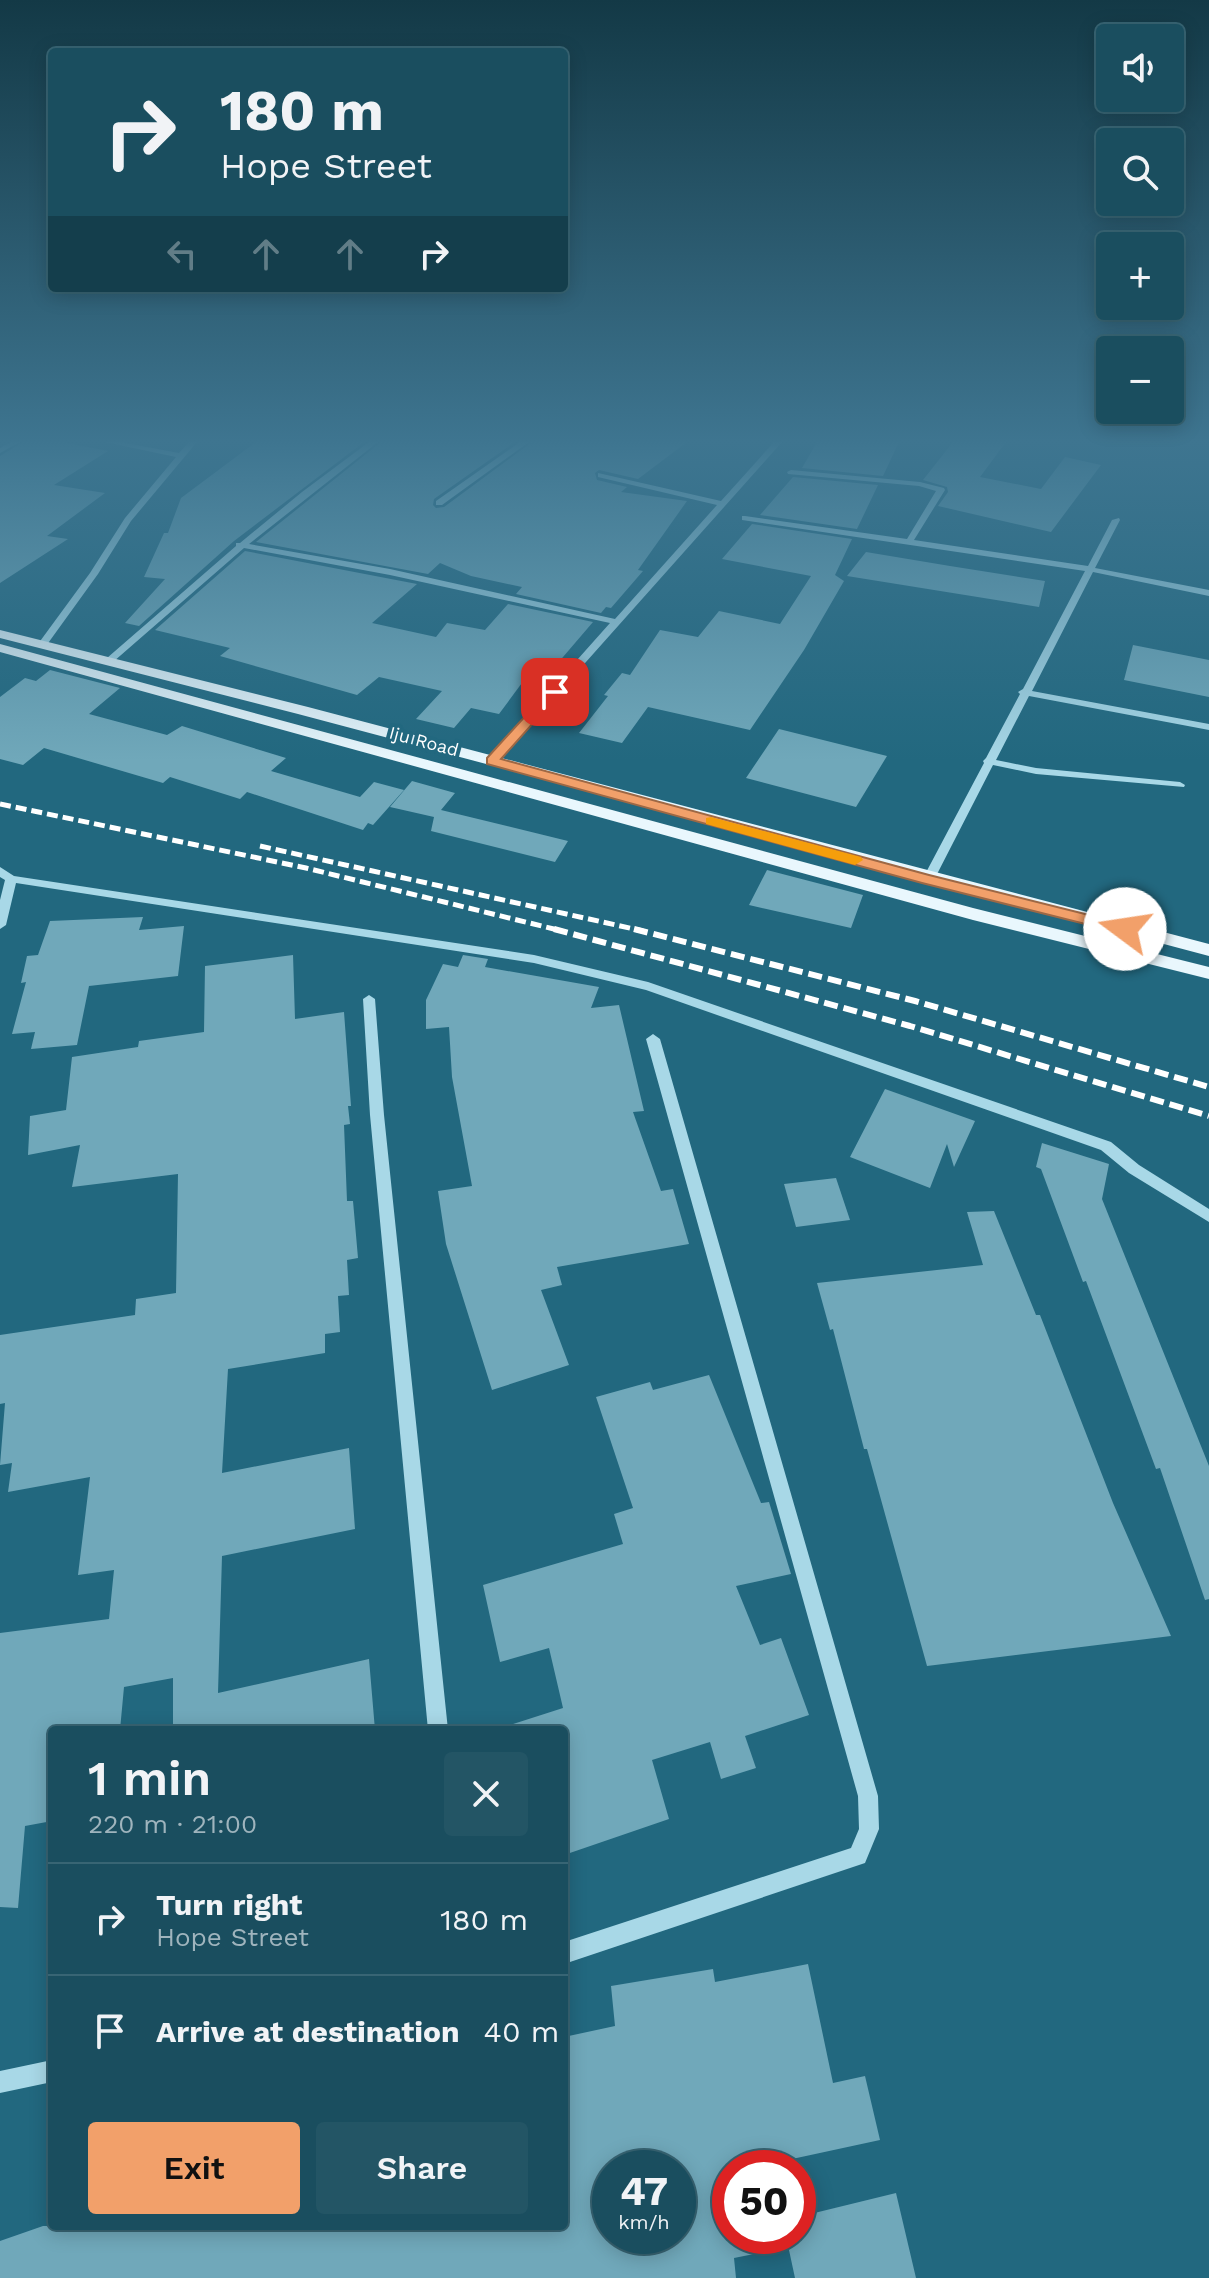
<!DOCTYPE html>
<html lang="en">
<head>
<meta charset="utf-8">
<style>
	:root { --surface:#1a4e5f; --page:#235565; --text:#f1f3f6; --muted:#9fb4bd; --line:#386574; --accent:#f2a06a }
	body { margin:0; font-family:"Work Sans",sans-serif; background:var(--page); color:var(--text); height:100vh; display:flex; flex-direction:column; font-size:30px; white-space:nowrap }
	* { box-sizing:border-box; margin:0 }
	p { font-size:26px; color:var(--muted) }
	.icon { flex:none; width:44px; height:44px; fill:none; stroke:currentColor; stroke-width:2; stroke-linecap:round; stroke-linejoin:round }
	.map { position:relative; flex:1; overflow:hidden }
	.sheet { position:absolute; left:48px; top:1726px; width:520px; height:504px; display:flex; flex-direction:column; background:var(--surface); border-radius:8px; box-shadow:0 4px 20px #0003,0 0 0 2px var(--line) }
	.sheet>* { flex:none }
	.top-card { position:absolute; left:48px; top:48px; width:520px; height:244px; border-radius:8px; box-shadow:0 4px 20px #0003,0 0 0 2px var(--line); background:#1a4e5f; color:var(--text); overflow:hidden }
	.fabs { position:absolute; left:1096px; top:24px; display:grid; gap:16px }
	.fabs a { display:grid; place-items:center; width:88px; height:88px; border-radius:8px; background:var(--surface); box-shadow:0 4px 20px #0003,0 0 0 2px var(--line); font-size:40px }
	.speed { position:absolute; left:592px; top:2150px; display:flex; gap:16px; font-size:40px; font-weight:700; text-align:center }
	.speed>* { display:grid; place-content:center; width:104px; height:104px; border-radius:50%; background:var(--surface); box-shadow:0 4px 20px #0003,0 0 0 2px var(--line); line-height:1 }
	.speed small { font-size:20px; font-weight:400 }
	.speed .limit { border:12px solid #d22; background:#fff; color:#111 }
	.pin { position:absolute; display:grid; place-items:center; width:68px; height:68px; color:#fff; margin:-34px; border-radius:16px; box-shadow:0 4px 12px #0006 }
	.me { position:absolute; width:88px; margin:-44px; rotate:284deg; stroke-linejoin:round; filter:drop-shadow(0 0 6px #0008) }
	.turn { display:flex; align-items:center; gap:28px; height:168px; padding:0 40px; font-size:36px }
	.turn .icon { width:104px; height:104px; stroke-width:2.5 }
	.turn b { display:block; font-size:56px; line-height:68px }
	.lanes { display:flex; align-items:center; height:76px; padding:0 40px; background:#0003; justify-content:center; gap:40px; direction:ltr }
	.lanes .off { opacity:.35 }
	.round { display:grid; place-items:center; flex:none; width:84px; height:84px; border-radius:8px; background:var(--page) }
	.summary { display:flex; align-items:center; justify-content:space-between; height:136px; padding:0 40px }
	h1 { font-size:48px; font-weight:600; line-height:60px }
	.action { display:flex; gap:16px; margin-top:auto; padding:16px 40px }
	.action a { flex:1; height:92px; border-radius:8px; background:var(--accent); color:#111; font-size:32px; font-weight:600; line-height:92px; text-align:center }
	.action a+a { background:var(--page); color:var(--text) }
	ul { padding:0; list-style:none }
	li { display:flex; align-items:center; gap:24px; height:112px; padding:0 40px; border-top:2px solid var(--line) }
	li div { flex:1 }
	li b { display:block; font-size:30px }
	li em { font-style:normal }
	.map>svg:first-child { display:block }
</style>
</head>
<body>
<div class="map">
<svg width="1209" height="2278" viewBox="0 0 1209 2278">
	<rect width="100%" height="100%" fill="#22687f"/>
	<path fill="#70a8ba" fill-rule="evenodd" d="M23 442H62L108 451 54 485 105 493 47 536 68 539 0 583V456Z
		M256 442H364L234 541 139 626 125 623 165 579 144 577 164 533H168L181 498Z
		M381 442H515L434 499 433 505 436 508 444 507 532 442H687L638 479 599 470 595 473 597 480 627 487 621 492 687 501 638 570 643 571 611 608 606 607 601 613 516 594 522 587 471 576 440 563 428 574 256 542Z
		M817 442H899L883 476 802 468Z
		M953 442H1006L980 477 1041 489 1065 457 1101 465 1051 532 938 506 948 492 947 487 923 480Z
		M793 477 878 485 857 529 760 515Z
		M752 524 852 539 835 575 844 581 804 650 750 730 648 707 622 743 579 733 608 696 604 695 622 673 630 675 660 630 698 637 719 611 780 624 811 576 722 559Z
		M245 551 417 584 372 623 436 637 447 623 485 630 508 604 593 622 557 664 539 660 499 714 471 708 454 728 416 719 442 691 379 677 357 695 220 656 230 648 155 630Z
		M866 552 950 566 1045 581 1039 607 847 576Z
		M1133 645 1209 660V697L1124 680Z
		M50 670 120 688 89 714 167 735 182 726 286 758 271 771 360 797 374 782 404 790 373 825 368 823 363 830 247 792 240 799 170 777 163 783 44 748 23 765 0 759V697L25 678 36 681Z
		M779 729 887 756 856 807 746 778Z
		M412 781 455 793 441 810 568 841 555 862 431 831 434 817 390 807Z
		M767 870 863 895 851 928 749 905Z
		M143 917 139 930 184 926 178 976 89 986 77 1045 31 1049 35 1032 12 1034 26 982 21 983 27 956 38 955 50 921Z
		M293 955 295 1019 344 1012 351 1106H348L350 1124 344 1125 347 1201H353L358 1258 347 1260 349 1295 338 1296 340 1332 325 1334V1353L228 1369 222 1473 349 1448 355 1529 222 1556 218 1693 369 1659 375 1730H173V1678L124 1687 120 1730H52V1821L25 1826 18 1908 0 1907V1633L109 1619 114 1570 78 1575 90 1477 8 1492 12 1463 0 1465 5 1403 0 1404V1335L135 1315 136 1299 176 1293 178 1174 72 1187 80 1145 28 1155 30 1116 66 1110 72 1057 138 1047 139 1041 204 1032 205 966Z
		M463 955 488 959 485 967 599 987 591 1008 619 1005 644 1111 633 1112 661 1191 673 1189 689 1244 557 1267 562 1285 541 1290 569 1365 492 1390 446 1244 438 1191 472 1186 452 1077 449 1027 426 1029V1000L443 964 458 967Z
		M885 1089 975 1121 954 1167 947 1144 930 1188 850 1157Z
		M1042 1143 1109 1164 1102 1199 1209 1466V1599L1205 1600 1160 1468 1156 1469 1086 1281 1083 1282 1041 1169 1036 1167Z
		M836 1178 850 1220 796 1227 784 1184Z
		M994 1211 1036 1315H1040L1113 1503 1171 1636 927 1666 867 1449H864L833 1329 830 1330 817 1283 983 1265 967 1212Z
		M709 1375 761 1503 769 1502 791 1574 736 1586 760 1645 781 1638 809 1715 745 1736 756 1768 721 1779 710 1742 652 1760 669 1819 564 1855V1730H511L510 1725 563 1708 549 1648 500 1662 483 1585 623 1544 614 1514 633 1508 596 1397 650 1382 653 1390Z
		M808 1964 833 2083 865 2076 880 2140 751 2168H730V2236H784L785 2248 734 2258 736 2278H0V2241L43 2226H564V2037L615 2026 611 1986 713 1969 715 1982ZM610 2168H678V2236H610Z
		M896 2193 916 2278H795L786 2236H798V2217Z"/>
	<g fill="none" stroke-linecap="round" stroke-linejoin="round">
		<path fill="#a8d8e7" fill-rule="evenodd" d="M11 442H20L0 453V448Z
			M105 442H120L179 453 189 442H197L131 521 98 574 46 646H40L38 644 90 573 125 518 176 457Z
			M369 442H378L249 544 390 569 615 619 717 505 598 477V473L721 501 774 442H782L496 763 492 764 487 761 610 623 390 575 244 548 113 662H107V658L236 546V543H240L302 492Z
			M520 442H529L442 505H436V501Z
			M791 470 920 482 944 488 945 490 914 540 1088 566 1112 520 1119 518 1120 520 1095 568 1209 590V596L1093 572 1032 691 1209 724V730L1029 696 996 760 1036 768 1180 782 1185 785 1184 787 1036 774 993 765 934 880 932 883H924L922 880 984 763 983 761 986 758 1020 694 1018 692 1023 689 1085 571 742 520V516H745L907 539 936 491 919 486 788 474 787 472Z
			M0 867 14 876 534 955 648 982 1111 1142 1139 1165 1209 1209V1222L1129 1173 1101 1150 646 990 534 963 16 883 6 925 0 929V900L5 880 0 877Z
			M369 995 375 999 384 1115 448 1730H428L370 1115 363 999Z
			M653 1034 660 1039 878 1796 879 1829 865 1863 564 1964V1942L851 1848 859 1829 858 1796 646 1039Z
			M52 2060V2082L0 2093V2071Z"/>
		<path fill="#e9f7fd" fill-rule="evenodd" d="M0 630 308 707 1209 944V956L298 714 0 638Z
			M0 644 973 908 1209 967V979L973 920 0 652Z"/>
		<path stroke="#fff" stroke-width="5" stroke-dasharray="11 5" stroke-linecap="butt" d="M0 804 306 868 562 931
			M260 846 643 931"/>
		<path stroke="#fff" stroke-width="6" stroke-dasharray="14 6" stroke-linecap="butt" d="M554 929 910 1026 1209 1116
			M634 929 915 1001 1209 1087"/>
	</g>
	<linearGradient id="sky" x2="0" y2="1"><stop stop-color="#133946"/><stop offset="0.58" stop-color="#3e7590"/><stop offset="1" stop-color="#3e7590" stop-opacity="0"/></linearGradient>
	<rect width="1209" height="761" fill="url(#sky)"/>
	<path fill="#f2a06a" stroke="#9d6845" stroke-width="2" d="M555 688 559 689V694L501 759 929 875 1125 924 1132 929 1125 934 922 883 487 764V758L550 689Z"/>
	<path fill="#f59e0b" d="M711 817 861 857 863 860 855 865 706 824V818Z"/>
	<g text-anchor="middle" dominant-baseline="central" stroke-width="8" stroke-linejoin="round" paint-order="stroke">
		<g font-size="18" fill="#fff" stroke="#22687f">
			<text transform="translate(424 741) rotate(15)">Iju Road</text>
		</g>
	</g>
</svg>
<div class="fabs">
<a><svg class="icon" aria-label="sound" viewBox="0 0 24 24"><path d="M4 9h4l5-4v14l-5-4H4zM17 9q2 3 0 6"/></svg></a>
<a><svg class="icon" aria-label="search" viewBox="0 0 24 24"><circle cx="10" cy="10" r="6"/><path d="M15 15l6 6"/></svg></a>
<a>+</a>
<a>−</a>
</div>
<div class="speed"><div>47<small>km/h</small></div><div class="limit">50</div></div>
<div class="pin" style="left:555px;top:692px;background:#d93025"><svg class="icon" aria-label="arrive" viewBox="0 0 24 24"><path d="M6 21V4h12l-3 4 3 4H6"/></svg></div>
<svg class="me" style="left:1125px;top:929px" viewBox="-20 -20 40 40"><circle r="19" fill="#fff"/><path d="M0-13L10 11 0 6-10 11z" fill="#f2a06a"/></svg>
<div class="top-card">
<div class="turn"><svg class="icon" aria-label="right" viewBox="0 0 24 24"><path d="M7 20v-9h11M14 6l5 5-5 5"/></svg><div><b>180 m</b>Hope Street</div></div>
<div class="lanes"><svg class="icon off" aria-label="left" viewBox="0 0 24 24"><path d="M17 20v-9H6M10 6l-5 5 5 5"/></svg><svg class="icon off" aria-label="ahead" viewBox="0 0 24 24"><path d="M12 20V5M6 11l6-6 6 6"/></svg><svg class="icon off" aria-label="ahead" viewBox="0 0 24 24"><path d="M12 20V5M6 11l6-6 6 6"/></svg><svg class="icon" aria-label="right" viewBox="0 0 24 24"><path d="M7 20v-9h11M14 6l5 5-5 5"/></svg></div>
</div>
<section class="sheet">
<div class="summary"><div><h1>1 min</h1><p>220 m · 21:00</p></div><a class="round"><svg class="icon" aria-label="close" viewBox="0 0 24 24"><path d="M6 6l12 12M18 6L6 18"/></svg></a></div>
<ul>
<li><svg class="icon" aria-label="right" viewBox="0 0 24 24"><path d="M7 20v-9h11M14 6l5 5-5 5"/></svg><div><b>Turn right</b><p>Hope Street</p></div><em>180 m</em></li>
<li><svg class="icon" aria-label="arrive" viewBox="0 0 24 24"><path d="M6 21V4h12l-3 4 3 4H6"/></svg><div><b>Arrive at destination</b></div><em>40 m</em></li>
</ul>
<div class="action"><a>Exit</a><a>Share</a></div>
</section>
</div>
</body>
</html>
